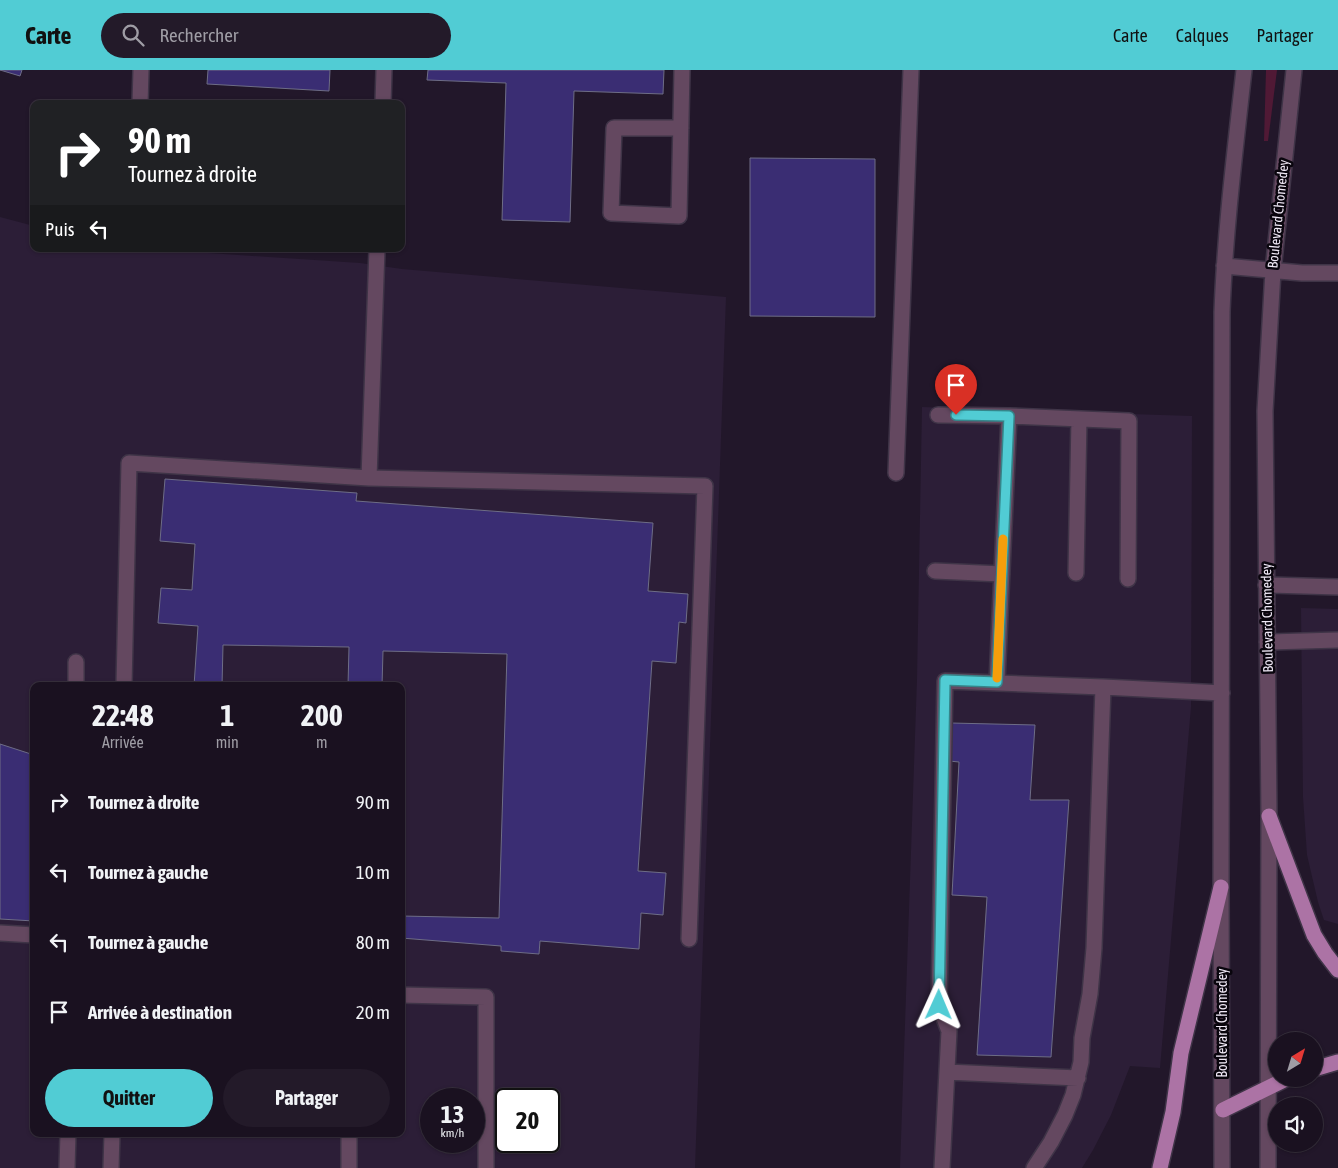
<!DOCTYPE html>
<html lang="fr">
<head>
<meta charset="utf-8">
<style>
	:root { --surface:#1a1120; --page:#231a29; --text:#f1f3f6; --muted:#9f9da5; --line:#38313e; --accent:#51ccd4 }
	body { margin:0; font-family:"Asap Condensed",sans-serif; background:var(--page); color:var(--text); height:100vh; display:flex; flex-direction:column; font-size:19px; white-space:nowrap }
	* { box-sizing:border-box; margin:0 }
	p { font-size:16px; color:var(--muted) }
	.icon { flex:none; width:28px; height:28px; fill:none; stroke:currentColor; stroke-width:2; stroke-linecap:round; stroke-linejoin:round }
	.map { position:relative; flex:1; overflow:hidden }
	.sheet { position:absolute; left:30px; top:612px; width:375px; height:455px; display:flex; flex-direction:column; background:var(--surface); border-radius:10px; box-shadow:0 1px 4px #0004,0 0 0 1px var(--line) }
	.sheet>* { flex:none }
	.banner { position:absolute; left:30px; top:30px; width:375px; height:152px; border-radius:10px; box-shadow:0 1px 4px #0004,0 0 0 1px var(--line); background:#202124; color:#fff; overflow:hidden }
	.needle { width:32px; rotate:38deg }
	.buttons { position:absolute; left:1268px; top:962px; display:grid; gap:10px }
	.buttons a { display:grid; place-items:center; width:55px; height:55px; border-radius:50%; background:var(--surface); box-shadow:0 1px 4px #0004,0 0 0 1px var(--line); font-size:25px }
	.speed { position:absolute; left:420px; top:1018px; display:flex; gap:10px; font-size:25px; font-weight:700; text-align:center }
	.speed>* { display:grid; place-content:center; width:65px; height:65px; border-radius:50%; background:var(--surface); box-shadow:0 1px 4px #0004,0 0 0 1px var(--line); line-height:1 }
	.speed small { font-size:12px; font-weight:400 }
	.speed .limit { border:2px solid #111; border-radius:8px; background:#fff; color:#111 }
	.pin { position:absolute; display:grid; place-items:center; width:42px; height:42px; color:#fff; margin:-51px -21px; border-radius:50% 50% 50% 0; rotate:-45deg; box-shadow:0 0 5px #0007 }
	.pin .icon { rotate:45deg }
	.me { position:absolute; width:55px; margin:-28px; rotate:1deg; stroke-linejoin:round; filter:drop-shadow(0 0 4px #0008) }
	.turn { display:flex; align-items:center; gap:18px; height:105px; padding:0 15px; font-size:22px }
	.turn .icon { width:65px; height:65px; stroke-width:2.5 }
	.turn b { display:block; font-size:35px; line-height:42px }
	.then { display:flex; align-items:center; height:48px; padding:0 15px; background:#0003; gap:10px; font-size:19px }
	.eta { display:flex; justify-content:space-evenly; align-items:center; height:85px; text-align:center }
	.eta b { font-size:30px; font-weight:700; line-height:35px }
	.cta { display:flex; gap:10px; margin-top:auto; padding:10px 15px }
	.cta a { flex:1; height:58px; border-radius:30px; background:var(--accent); color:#111; font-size:20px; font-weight:700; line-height:58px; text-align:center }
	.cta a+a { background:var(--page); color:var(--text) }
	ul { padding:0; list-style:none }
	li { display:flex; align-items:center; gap:15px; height:70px; padding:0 15px }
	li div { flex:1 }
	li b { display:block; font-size:19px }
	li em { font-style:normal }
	header { display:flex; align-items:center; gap:30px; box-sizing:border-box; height:70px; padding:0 25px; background:var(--accent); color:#111 }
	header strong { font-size:24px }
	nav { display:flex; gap:28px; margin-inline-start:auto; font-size:18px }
	.search { width:350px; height:45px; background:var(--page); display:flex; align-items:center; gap:12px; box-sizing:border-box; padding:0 18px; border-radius:28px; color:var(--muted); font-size:19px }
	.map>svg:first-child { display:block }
</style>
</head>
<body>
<header>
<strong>Carte</strong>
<div class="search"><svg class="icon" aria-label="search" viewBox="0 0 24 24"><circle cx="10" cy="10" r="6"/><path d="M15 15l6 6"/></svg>Rechercher</div>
<nav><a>Carte</a><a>Calques</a><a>Partager</a></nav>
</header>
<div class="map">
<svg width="1338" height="1098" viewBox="0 0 1338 1098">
	<rect width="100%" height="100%" fill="#22172a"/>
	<path fill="#2c1e37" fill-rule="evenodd" d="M0 147 34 156V179H148L360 193 402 199 726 227 695 1098H0ZM34 616H401V1064H34ZM431 1029H474V1071H431ZM506 1029H549V1071H506Z
		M922 337 1192 346 1191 637 1160 998 1130 996 1111 1045 1093 1080 1082 1098H900L917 609Z
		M1301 538 1338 539V854L1324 850 1318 832 1307 785 1303 727Z"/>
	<path fill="#501935" d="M1266 0H1277L1268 71H1264Z"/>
	<path fill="#3a2d73" stroke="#6e6d86" d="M0 0H22L20 6Z
		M208 0H330L329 21 207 14Z
		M428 0H664L663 24 574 21 570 152 502 150 506 13 427 10Z
		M750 88 875 89V247L750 246Z
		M165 409 357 423 356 431 653 453 648 521 688 524 686 553 679 552 676 593 652 591 638 801 666 803 663 845 641 843 639 879 540 871 539 884 501 881V876L401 868V846L499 848 507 584 383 581 382 616H348L349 577 223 575 222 616H194L198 556 158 553 161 518 192 520 195 474 160 471Z
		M951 653 1035 655 1030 730H1069L1051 987 977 985 987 827 952 825 959 692 949 691Z
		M0 674 34 685V851L0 849Z"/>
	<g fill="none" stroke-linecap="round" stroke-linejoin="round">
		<defs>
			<path id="minor" d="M140 34 141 0
				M383 34 384 0
				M681 58H614L611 143 679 146 682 0
				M1224 196 1302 203H1338
				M938 345 1009 346
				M896 403 911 0
				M369 408 377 179
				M935 501 1002 504
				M1076 503 1079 349
				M1266 515 1338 517
				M1267 572 1338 570
				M997 612 1009 346 1129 351 1128 509
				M76 616V592
				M124 616 129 393 369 408 705 416 689 869
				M0 863 34 865
				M401 925 486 927V1098
				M947 1002 1078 1008
				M67 1098 68 1064
				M111 1098 112 1064
				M349 1098V1064
				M942 1098 949 961 939 935 945 611 1103 617
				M1034 1098 1051 1072 1065 1045 1073 1025 1081 992 1082 968 1090 924 1094 878 1103 617 1222 623
				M1222 1098 1221 817 1222 242C1225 161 1235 81 1244 0
				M1268 1098 1269 746 1265 341 1273 201 1294 0"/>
			<path id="major" d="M1269 746 1314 865 1325 883 1338 900
				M1314 999 1338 992
				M1223 1040 1286 1009
				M1160 1098 1173 1042 1181 983 1221 817"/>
		</defs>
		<use href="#minor" stroke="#3f3447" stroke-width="18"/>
		<use href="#major" stroke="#3f3447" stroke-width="18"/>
		<use href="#minor" stroke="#644860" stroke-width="15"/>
		<use href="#major" stroke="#ac73a5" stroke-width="15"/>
	</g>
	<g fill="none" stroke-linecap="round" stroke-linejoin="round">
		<defs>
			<path id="route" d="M939 935 945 610 997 612 1009 346 956 345"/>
		</defs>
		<use href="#route" stroke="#35858a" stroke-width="12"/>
		<use href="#route" stroke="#51ccd4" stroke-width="9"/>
		<path stroke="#f59e0b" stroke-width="9" d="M997 608 1003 469"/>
	</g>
	<g text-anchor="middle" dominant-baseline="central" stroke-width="5" stroke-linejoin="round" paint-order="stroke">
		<g font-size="14" fill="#f0e9f6" stroke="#09050d">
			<text transform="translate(1278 144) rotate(-84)">Boulevard Chomedey</text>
			<text transform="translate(1267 548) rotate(-91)">Boulevard Chomedey</text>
			<text transform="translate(1222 953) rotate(-90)">Boulevard Chomedey</text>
		</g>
	</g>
</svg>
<div class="buttons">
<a><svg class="needle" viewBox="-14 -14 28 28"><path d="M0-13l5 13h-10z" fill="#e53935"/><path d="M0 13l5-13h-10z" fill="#9f9da5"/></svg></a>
<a><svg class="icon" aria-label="sound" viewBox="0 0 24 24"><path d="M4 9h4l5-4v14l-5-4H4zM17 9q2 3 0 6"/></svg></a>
</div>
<div class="speed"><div>13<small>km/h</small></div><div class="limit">20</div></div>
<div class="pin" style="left:956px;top:345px;background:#d93025"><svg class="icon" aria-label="arrive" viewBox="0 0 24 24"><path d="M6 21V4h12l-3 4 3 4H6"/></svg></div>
<svg class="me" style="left:939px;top:935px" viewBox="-20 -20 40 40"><path d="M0-17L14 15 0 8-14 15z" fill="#51ccd4" stroke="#fff" stroke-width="4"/></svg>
<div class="banner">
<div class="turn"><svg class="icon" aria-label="right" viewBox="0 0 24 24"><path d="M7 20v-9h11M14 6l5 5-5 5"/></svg><div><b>90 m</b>Tournez à droite</div></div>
<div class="then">Puis<svg class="icon" aria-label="left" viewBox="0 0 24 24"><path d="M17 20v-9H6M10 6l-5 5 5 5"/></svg></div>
</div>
<section class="sheet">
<div class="eta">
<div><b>22:48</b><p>Arrivée</p></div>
<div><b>1</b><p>min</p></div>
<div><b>200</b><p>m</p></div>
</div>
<ul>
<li><svg class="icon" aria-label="right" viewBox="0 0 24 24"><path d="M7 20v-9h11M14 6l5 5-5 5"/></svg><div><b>Tournez à droite</b></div><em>90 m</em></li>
<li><svg class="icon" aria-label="left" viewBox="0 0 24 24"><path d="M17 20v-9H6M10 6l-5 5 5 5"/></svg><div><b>Tournez à gauche</b></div><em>10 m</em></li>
<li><svg class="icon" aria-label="left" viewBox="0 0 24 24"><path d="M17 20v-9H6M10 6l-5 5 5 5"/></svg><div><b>Tournez à gauche</b></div><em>80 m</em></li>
<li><svg class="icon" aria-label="arrive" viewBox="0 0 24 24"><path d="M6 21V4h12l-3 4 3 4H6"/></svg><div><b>Arrivée à destination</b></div><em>20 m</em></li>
</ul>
<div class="cta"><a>Quitter</a><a>Partager</a></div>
</section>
</div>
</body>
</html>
